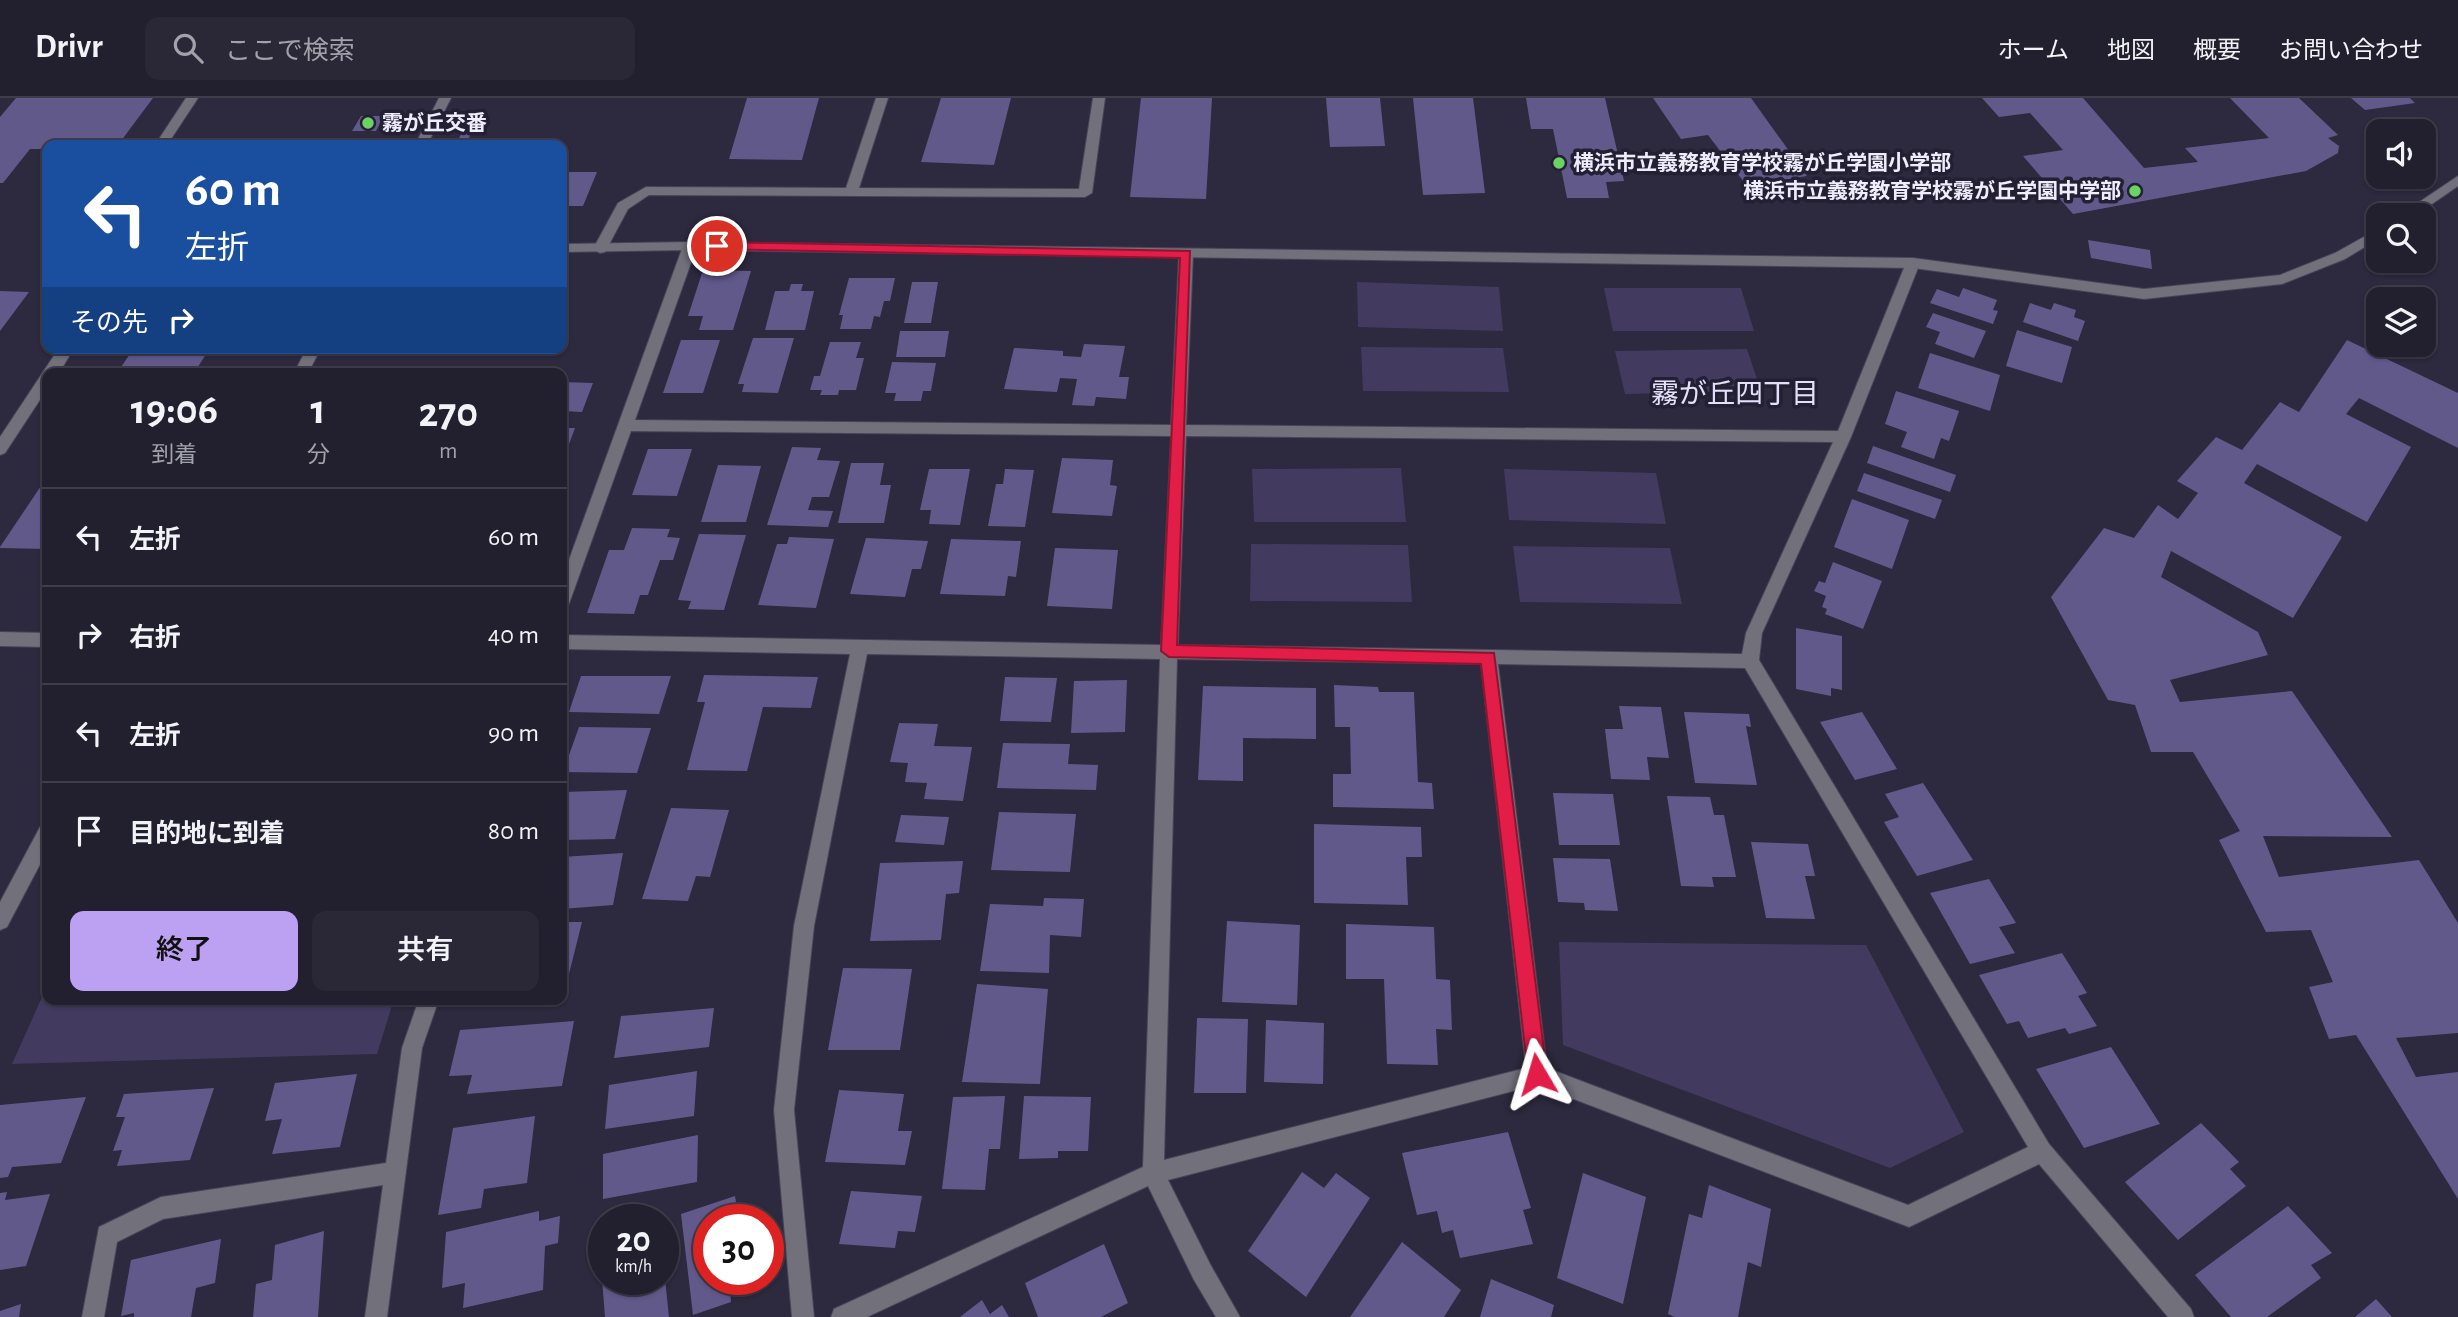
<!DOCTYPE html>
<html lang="ja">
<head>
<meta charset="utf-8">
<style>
	:root { --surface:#221f2e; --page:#2a2736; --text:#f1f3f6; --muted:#a2a2aa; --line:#3f3d4a; --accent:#bca0f2 }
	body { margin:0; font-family:"Alegreya Sans","Noto Sans JP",sans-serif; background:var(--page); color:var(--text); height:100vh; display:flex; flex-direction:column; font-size:26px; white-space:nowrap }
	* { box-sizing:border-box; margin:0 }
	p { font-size:23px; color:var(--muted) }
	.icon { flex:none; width:38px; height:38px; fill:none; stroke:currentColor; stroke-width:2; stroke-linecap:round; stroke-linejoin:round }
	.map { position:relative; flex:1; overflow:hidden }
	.panel { position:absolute; left:42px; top:270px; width:525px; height:637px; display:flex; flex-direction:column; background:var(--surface); border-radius:14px; box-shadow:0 2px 5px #0004,0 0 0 2px var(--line) }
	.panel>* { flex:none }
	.top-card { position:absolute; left:42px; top:42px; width:525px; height:214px; border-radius:14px; box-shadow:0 2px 5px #0004,0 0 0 2px var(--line); background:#1a4fa0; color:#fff; overflow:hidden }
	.tools { position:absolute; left:2366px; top:21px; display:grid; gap:14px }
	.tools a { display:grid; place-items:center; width:70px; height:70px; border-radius:14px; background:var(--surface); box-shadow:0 2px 5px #0004,0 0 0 2px var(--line); font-size:35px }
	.speed { position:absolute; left:588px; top:1106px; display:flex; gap:14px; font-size:35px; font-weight:700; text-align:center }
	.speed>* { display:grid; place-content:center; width:91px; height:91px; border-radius:50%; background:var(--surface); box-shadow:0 2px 5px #0004,0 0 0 2px var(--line); line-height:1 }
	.speed small { font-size:18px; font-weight:400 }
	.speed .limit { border:10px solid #d22; background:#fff; color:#111 }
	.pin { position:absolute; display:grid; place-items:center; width:60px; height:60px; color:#fff; margin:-30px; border:4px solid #fff; border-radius:50%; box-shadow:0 2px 7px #0007 }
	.me { position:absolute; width:77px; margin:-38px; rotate:353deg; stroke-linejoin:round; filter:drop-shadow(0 0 5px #0008) }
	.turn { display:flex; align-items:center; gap:24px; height:147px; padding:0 28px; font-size:32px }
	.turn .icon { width:91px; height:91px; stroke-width:2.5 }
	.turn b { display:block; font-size:49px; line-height:60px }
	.then { display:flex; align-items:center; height:66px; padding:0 28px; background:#0003; gap:14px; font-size:26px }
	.eta { display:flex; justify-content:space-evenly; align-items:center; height:119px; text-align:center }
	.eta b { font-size:42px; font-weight:600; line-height:49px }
	.cta { display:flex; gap:14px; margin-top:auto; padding:14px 28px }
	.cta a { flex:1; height:80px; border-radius:14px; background:var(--accent); color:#111; font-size:28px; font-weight:600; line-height:80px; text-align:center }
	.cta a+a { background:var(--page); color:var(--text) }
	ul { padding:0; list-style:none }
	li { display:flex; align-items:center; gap:21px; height:98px; padding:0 28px; border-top:2px solid var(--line) }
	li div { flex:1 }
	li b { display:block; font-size:26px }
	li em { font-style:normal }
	header { display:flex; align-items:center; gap:42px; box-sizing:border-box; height:98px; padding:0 35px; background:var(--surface); border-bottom:2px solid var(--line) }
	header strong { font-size:33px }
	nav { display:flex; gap:38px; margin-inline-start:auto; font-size:24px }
	.search { width:490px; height:63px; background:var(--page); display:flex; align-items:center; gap:18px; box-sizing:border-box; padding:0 24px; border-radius:14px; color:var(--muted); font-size:26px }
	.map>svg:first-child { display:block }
</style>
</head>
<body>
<header>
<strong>Drivr</strong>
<div class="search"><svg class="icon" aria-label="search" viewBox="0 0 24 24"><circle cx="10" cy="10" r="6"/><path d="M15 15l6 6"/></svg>ここで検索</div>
<nav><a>ホーム</a><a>地図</a><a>概要</a><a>お問い合わせ</a></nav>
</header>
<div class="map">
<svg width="2458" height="1219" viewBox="0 0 2458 1219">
	<rect width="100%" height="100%" fill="#2d293e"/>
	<path fill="#423b5f" d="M1357 184 1499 189 1503 233 1358 229Z
		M1604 190H1741L1754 233H1613Z
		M1361 249 1503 250 1509 294 1363 293Z
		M1747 251 1761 293 1625 296 1615 253Z
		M1401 370 1406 424H1254L1252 371Z
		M1504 371 1656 375 1666 426 1509 422Z
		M1251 446 1408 447 1412 504 1250 503Z
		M1513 448 1670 450 1682 506 1520 504Z
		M1559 844 1866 847 1964 1034 1890 1070 1563 947Z
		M47 888V901H394L377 956 12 966Z"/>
	<path fill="#62598b" d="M16 0H153L118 47H47V51H30L3 85H0V19Z
		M747 0H819L802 62 729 61Z
		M941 0H1011L994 67 921 64Z
		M1141 0H1212L1206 101 1130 99Z
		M1326 0H1380L1385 48 1330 49Z
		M1413 0H1473L1485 95 1423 97Z
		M1526 0H1605L1624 83 1606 84 1609 100H1567L1553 31H1531Z
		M1653 0H1751L1807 78 1747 88 1708 37 1681 41Z
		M1982 0H2083L2144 70 2198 64 2185 50 2269 40 2230 0H2299L2338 37 2328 40 2339 48 2338 55 2306 73 2073 116 2023 58 2063 52 2030 15 1999 19Z
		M2351 0H2410L2415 5 2365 12Z
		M361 18H384L376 33H352Z
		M463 33H472L466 47H455Z
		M562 74H597L583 108H562Z
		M2088 142 2150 152 2152 171 2091 160Z
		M703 172 751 173 733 232H699L703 218H688Z
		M849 180H895L890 203H884L880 219 874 218 871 231H840L843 217H839Z
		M912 184H938L931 225H904Z
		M791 186H803L801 193H814L805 232H765L775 193H789Z
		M1963 190 1997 202 1993 212 1998 213 1993 226 1930 205 1937 191 1959 199Z
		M0 193 29 194 0 233Z
		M2030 205 2051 212 2054 205 2076 212 2074 219 2085 223 2078 243 2023 224Z
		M1933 215 1986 233 1974 260 1935 246 1940 234 1926 229Z
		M2017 232 2072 249 2062 285 2006 268Z
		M900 233H949L945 259H896Z
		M753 240H794L778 295 742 294 744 286H738Z
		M681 242H720L703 295H663Z
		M2347 242 2458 295V350L2359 300 2346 316 2411 349 2367 424 2257 366 2244 385 2342 439 2293 520 2171 453 2161 479 2258 534 2268 557 2170 582 2180 604 2292 593 2392 739 2263 738 2279 779 2419 762 2458 825V935L2396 940 2416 979 2458 974V1101L2356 937 2329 941 2309 889 2333 884 2311 832 2266 834 2219 742 2240 733 2193 654H2151L2135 607 2108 602 2051 499 2104 430 2134 440 2158 407 2178 421 2198 395 2177 383 2216 339 2242 352 2280 304 2299 314Z
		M830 244H861L856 260H864L856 292H839L838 297H820L822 292H810L814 278H820Z
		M1084 246 1125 248 1119 279H1129L1126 301 1096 299 1094 308 1072 307 1077 281 1060 280 1057 294 1004 291 1014 250 1063 253V258L1081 259Z
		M134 250H210L194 275H117Z
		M1930 255 2000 277 1990 313 1918 290Z
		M892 264 936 265 931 293H923L921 303H894L896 295H885Z
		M562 284 593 285 582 314 562 313Z
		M1896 293 1959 313 1949 343 1941 340 1934 361 1901 349 1907 334 1885 326Z
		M562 330H575L562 365Z
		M1873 348 1956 377 1950 394 1867 365Z
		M792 349 821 350 817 362 840 363 829 399H812L808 412 833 413 828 429 767 427Z
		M648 351H692L677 398 632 397Z
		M1062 360 1113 362 1110 387 1117 388 1112 418 1052 415Z
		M851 365H884L880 387H891L884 425H838Z
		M718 367 761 368 746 424H701Z
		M929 371H970L960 427 929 426 931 412H920Z
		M1005 371 1034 372 1025 429 988 428 996 386H1003Z
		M1864 375 1942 402 1935 421 1857 393Z
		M47 379V451L0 450V449Z
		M1852 401 1909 422 1892 471 1834 449Z
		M632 430 670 431 667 439 680 440 673 462H660L648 497H640L634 516 587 515 609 452H624Z
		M699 436 746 437 724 512 688 511 691 503 678 502Z
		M789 439 834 441 816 510 758 507 777 446H787Z
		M866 440 928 443 921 471H912L905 499 850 496Z
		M951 441 1021 443 1016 479 1008 478 1005 498 940 496Z
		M1055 450 1118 452 1112 511 1047 508Z
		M1833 464 1882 483 1863 531 1825 516 1827 511 1822 509 1826 498 1814 493 1819 483 1825 485Z
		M1796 530 1842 538V592L1831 590V598L1796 591Z
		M704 577 818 579 811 610 763 609 747 673 687 672 705 604H697Z
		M581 578H671L659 616 569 614Z
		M1005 579 1057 580 1051 624 1000 623Z
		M1127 582 1125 634 1071 635 1074 583Z
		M1334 587 1378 589 1379 594H1414L1418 684 1432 685 1434 711 1333 709V676H1351L1350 629H1335Z
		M1203 588 1316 590V641L1243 640V683L1198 682Z
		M1619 608 1661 609 1669 660 1647 659 1650 682 1611 681 1605 631H1623Z
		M1684 614 1749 616 1751 629 1746 628 1757 687 1695 685Z
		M1862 614 1897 671 1855 682 1820 624Z
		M899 625 938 626 934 648 972 649 963 703 924 701 927 685 905 684 908 665 890 664Z
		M579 629 651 630 637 675 563 674Z
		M1003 645 1070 646 1068 666 1098 667 1096 692 997 690Z
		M1923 685 1973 762 1917 778 1884 724 1899 719 1885 696Z
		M627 692 615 741 562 742V694Z
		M1553 695 1613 696 1620 747H1559Z
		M1667 698 1710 699 1714 717H1724L1736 779H1712L1714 789 1681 788Z
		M671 710 729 712 710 779 696 778 688 803 642 801Z
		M999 714 1076 716 1070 774 991 772Z
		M901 717 949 719 944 747 895 744Z
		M1314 726 1421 729 1422 759H1406L1408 807 1314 805Z
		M1751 744 1808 746 1815 778H1805L1815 821 1766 820Z
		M623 755 613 807 562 811V759Z
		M1553 760 1610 761 1618 813 1585 812 1584 805 1558 804Z
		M963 763 959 795 946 796 941 842 870 843 880 765Z
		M1989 781 2016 825 1999 829 2015 855 1970 866 1930 795Z
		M1044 800 1084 801 1081 839 1050 837 1049 875 980 873 990 806 1043 808Z
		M1227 823 1300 827 1297 907 1222 904Z
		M562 824H582L563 900H562Z
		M1346 826 1434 829 1436 881 1450 882 1452 932 1436 931 1438 967 1387 966 1384 881H1346Z
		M2062 855 2087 895 2078 898 2097 928 2069 936 2065 930 2028 940 2019 923 2007 926 1979 877Z
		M843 870 912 871 900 952H828Z
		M977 886 1048 891 1040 986 962 984Z
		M714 910 709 949 614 960 621 918Z
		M1197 920 1248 921 1246 995H1194Z
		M1266 922 1324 925 1323 986 1264 984Z
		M574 923 562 988 467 996 472 977 449 978 460 932Z
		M2111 949 2160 1026 2084 1050 2036 971Z
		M697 973 694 1018 605 1031 609 987Z
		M357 976 340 1049 272 1056 282 1021 265 1023 275 985Z
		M214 990 190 1062 117 1068 122 1052 113 1053 125 1019H116L124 996Z
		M839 992 904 996 898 1033H912L905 1067 825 1064Z
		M1005 998 1000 1051H989L985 1092 942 1091 953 999Z
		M1024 998 1091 999 1088 1053H1058V1060L1019 1061Z
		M86 999 61 1065 12 1069 8 1079 0 1080V1007Z
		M535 1018 527 1085 484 1091 481 1110 438 1117 453 1030Z
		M2201 1025 2239 1064 2230 1071 2246 1088 2178 1142 2125 1084Z
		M1508 1034 1531 1110 1523 1112 1533 1146 1460 1160 1453 1132 1442 1135 1437 1113 1417 1117 1402 1055Z
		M698 1037 697 1084 603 1101V1056Z
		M1302 1074 1324 1090 1336 1075 1370 1100 1306 1199 1248 1153Z
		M1583 1075 1646 1099 1623 1206 1557 1180Z
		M1709 1087 1771 1111 1761 1169 1748 1164 1738 1219H1675L1668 1216 1689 1116 1702 1120Z
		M851 1093 922 1098 915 1134 898 1133 895 1150 839 1146Z
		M7 1094 5 1102 50 1096 26 1168 0 1172V1095Z
		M735 1098 739 1122H709V1181H747L748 1185 730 1192 731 1204 693 1217 681 1116Z
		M2288 1108 2332 1155 2311 1167 2321 1180 2267 1219H2231L2195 1177Z
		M539 1113V1123L560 1118 558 1145 545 1148 543 1192 463 1210 465 1185 442 1190 446 1134Z
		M324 1133 318 1219H253L256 1186 272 1182 275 1147Z
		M221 1141 215 1185 196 1190 191 1219H134V1215L121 1218 131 1162Z
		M1402 1144 1461 1192 1444 1219H1350Z
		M1104 1146 1128 1205 1101 1219H1038L1025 1185Z
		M602 1181H665L669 1219H605Z
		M1491 1181 1554 1207 1551 1219H1480Z
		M2376 1201 2392 1219H2355Z
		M982 1202 990 1216 1002 1207 1009 1219H960Z
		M21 1206 19 1219H0V1213Z"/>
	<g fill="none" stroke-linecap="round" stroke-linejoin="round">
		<defs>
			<path id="service" d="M876 0H888L859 90 1079 91 1093 0H1105L1092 95 1085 99 649 97 628 111 605 154 600 155 593 151 618 105 646 89 846 90Z"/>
			<path id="pedestrian" d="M186 0H198L167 47H155Z
				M59 250H74L59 275H47V291L5 355 0 357V339Z"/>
			<path id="minor" d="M690 144 697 148 635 322 1171 327 1179 156 1186 151 1193 156 1186 327 1838 333 1906 165 1908 162H1918L1920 165 1851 339 1762 535 1759 562 2049 1046 2191 1211 2194 1219H2168L2039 1066 1909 1129 1537 987 1168 1082 1210 1166 1240 1219H1216L1194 1182 1148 1088 867 1219H831L834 1211 1143 1069 1160 561 867 556 814 828 794 1012 814 1219H792L774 1012 794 828 850 556 562 551V537L1161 547 1171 338 631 333 570 503 568 508 562 510V481L683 148ZM1186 338 1833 344 1746 535 1742 556 1178 547ZM1177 561 1481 566 1526 970 1164 1062ZM1498 566 1745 570 2028 1049 1908 1107 1547 970Z
				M419 901H439L422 950 387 1219H365L383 1087 163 1121 117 1144 104 1219H82L99 1129 161 1099 386 1065 402 950Z"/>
			<path id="tertiary" d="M439 0H451L427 47H415Z
				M2458 78V88L2416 117H2400Z
				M2378 131V141L2345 161 2282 186 2144 201 1913 170 690 152 562 154V146L690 144 1913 160 2144 191 2280 177 2335 155Z
				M307 250H321L308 275H294Z
				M0 534 47 535V549L0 548Z
				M47 727V753L7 829 0 832V804L40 729Z"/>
		</defs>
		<use href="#service" stroke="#484459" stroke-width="2"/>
		<use href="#pedestrian" stroke="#484459" stroke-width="2"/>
		<use href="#minor" stroke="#484459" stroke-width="2"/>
		<use href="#tertiary" stroke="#484459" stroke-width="2"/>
		<use href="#service" fill="#71707b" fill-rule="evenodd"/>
		<use href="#pedestrian" fill="#71707b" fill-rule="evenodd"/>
		<use href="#minor" fill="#71707b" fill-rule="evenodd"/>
		<use href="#tertiary" fill="#71707b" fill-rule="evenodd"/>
	</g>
	<path fill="#e11d48" stroke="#92132f" stroke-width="2" d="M717 144 1190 153 1177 547 1494 555 1547 976 1544 983 1537 986 1531 983 1528 976 1481 566 1169 559 1161 553 1180 160 713 151V145Z"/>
	<g fill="#6bd363" stroke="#232034" stroke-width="2.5">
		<circle cx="368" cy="25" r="7"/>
		<circle cx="1559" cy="65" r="7"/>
		<circle cx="2135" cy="93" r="7"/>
	</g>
	<g text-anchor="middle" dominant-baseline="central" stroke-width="7" stroke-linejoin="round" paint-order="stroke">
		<g font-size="21" font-weight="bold" fill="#efedfc" stroke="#232034" text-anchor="start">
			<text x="382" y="25">霧が丘交番</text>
			<text x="1573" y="65">横浜市立義務教育学校霧が丘学園小学部</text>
			<text x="2121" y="93" text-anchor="end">横浜市立義務教育学校霧が丘学園中学部</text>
		</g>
		<g font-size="28" fill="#e4e0fc" stroke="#232034">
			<text x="1735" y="297">霧が丘四丁目</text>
		</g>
	</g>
</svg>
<div class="tools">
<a><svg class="icon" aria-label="sound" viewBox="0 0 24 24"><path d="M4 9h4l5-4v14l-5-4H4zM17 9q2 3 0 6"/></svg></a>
<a><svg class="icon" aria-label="search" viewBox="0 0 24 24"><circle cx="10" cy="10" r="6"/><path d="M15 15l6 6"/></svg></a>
<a><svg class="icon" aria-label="layers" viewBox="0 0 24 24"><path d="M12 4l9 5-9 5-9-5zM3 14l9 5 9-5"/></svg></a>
</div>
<div class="speed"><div>20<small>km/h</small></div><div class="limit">30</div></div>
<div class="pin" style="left:717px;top:148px;background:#d93025"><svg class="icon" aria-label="arrive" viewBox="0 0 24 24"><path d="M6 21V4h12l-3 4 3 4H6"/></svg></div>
<svg class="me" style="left:1537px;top:976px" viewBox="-20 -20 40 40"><path d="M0-17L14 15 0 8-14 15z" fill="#e11d48" stroke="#fff" stroke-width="4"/></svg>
<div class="top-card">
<div class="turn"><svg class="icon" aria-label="left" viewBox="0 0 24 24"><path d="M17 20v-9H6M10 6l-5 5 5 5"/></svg><div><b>60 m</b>左折</div></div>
<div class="then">その先<svg class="icon" aria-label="right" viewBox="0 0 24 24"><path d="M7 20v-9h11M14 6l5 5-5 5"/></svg></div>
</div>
<section class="panel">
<div class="eta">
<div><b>19:06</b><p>到着</p></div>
<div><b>1</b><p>分</p></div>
<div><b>270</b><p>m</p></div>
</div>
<ul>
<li><svg class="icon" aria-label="left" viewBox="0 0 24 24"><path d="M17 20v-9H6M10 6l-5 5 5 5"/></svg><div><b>左折</b></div><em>60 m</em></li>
<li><svg class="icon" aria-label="right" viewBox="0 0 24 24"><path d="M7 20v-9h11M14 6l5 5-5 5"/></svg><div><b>右折</b></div><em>40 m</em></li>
<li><svg class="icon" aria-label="left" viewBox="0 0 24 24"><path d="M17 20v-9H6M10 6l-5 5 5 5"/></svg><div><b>左折</b></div><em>90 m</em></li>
<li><svg class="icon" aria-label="arrive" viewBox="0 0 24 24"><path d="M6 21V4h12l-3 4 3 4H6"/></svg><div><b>目的地に到着</b></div><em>80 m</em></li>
</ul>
<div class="cta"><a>終了</a><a>共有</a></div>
</section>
</div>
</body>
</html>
